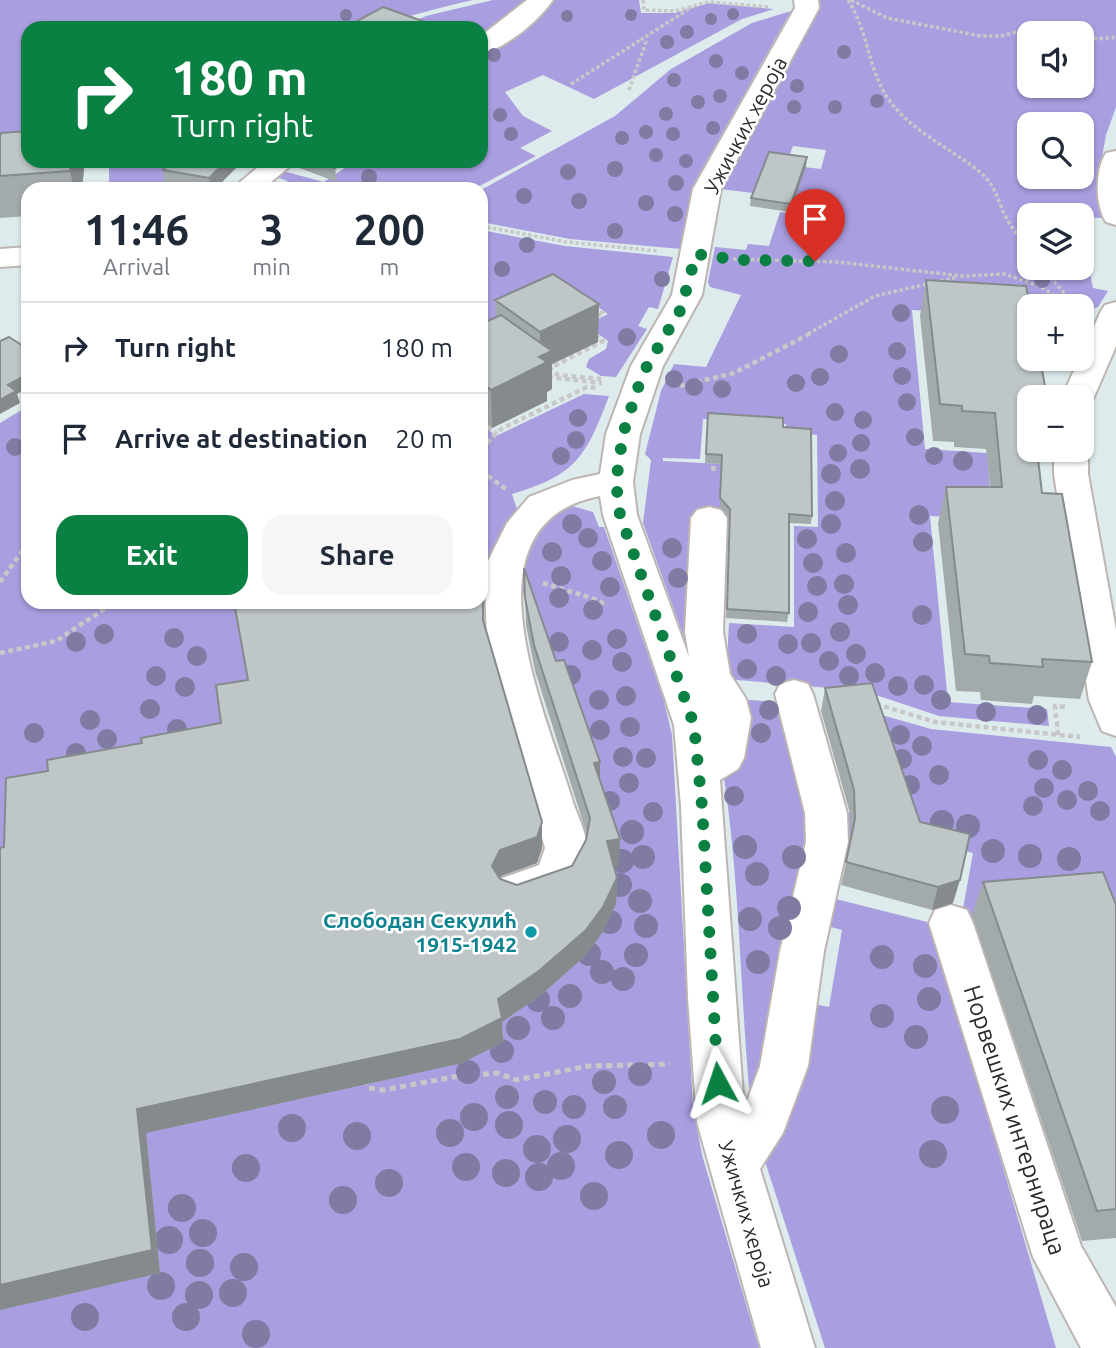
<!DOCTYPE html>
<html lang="en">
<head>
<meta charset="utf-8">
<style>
	:root { --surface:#fff; --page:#f6f6f7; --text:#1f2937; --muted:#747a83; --line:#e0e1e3; --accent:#0b8043 }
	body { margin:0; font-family:Ubuntu,sans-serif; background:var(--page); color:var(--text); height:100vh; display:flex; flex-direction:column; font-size:26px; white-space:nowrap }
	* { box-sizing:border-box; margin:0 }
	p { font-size:23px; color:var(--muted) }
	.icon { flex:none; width:38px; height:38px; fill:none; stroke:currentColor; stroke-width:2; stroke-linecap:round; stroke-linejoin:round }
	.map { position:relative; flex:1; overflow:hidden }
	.drawer { position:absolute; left:21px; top:182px; width:467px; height:427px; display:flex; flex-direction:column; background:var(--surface); border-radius:21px; box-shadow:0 2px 5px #0004 }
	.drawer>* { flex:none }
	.top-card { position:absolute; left:21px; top:21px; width:467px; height:147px; border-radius:21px; box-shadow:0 2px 5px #0004; background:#0b8043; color:#fff; overflow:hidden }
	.fabs { position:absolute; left:1017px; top:21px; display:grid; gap:14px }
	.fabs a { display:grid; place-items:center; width:77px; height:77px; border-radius:14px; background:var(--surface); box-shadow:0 2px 5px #0004; font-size:35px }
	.pin { position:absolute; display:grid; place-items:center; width:60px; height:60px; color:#fff; margin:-72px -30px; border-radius:50% 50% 50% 0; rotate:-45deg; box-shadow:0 0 7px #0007 }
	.pin .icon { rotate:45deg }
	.me { position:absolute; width:77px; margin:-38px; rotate:355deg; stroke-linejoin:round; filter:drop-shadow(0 0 5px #0008) }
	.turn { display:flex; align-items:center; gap:24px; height:147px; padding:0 35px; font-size:32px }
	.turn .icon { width:91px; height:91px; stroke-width:2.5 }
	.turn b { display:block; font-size:49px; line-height:60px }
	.eta { display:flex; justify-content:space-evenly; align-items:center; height:119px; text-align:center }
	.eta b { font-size:42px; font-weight:700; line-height:49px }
	.action { display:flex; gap:14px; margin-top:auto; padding:14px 35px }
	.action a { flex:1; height:80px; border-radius:21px; background:var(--accent); color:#fff; font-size:28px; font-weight:700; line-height:80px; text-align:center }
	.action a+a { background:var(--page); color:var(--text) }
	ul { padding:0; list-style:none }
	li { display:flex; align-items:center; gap:21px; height:91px; padding:0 35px; border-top:2px solid var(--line) }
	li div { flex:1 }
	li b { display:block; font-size:26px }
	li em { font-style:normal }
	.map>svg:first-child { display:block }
</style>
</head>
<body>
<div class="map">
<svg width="1116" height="1348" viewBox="0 0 1116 1348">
	<rect width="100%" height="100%" fill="#deebec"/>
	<path fill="#a99edf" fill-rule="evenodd" d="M0 0H473C432 9 393 22 352 28H28V161H187L163 185 181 189H130V182L109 184V166L0 173Z
		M493 0H527L481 36V28H398L426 16Z
		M553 0H639L641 13H675L709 3 774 9 742 19 594 99 543 75 505 92 523 116 552 131 520 148 536 156 474 189H276L288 181 276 177 283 171 324 182 355 161H481V56L523 28Z
		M817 0H1116V107L1106 135 1099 174 1101 218 1029 215V268H1082V236L1093 288 1108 291 1098 307 1082 314V306H1029V317L912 310 925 449 987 453 992 519 930 516 948 702 1047 709 1049 726 939 716 864 691 726 679 729 623 794 627V526L818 527 817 435 787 433 786 424 703 419 700 459 663 458V461L742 465 739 520 719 518 694 636 683 635 643 523 651 460 645 454 661 391 674 364 706 367 741 295 710 287 708 282 715 247 746 250 748 244 769 246 780 212 793 214 797 201 792 200 804 167 821 169 826 150 793 146 787 162 753 193 720 189 814 18ZM1029 33H1082V86H1029ZM1029 124H1082V177H1029Z
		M791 11 692 187 681 249 570 239 481 222V190L615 116 671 69 752 23Z
		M481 230 565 246 673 257 658 309 649 307 638 326 647 329 616 377 601 376 586 367 589 359 606 349 608 341 586 325 608 314 595 305 481 360Z
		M584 394 609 396C586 457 576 475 512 494L518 512 484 608 481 602V424L496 436Z
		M28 406V602H363L253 706 227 750 0 887V423Z
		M572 506 593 512 599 527H604L664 701 672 735 693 1106 702 1155 759 1348H0V1308L143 1131 496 1018 615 904 519 578C529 547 539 519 572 506Z
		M734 699 782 702 814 804 752 1119C740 1005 741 891 724 778L738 765Z
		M868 711 931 729 1111 747 1116 757V948L998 918 961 920 973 853 875 831 865 859 835 851 844 813 901 807Z
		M824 896 931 923 1056 1348H825L763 1155 803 1002 829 1007 842 930 816 923Z"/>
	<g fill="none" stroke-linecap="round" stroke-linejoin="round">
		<defs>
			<path id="minor" d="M527 0H553C539 21 506 48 481 54V36Z
				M794 0H818L819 8 721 189 702 295 663 366 640 434 633 482 637 515 689 657 685 632 691 518 697 510 709 507 721 510 727 518 723 632 730 674 746 699 751 718 744 758 738 769 720 780 744 1109 760 1066 780 951 806 842 805 813 775 694 780 684 794 680 808 684 813 694 847 813 848 842 824 951 808 1066 783 1133 760 1169 815 1348H761L697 1122 688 997 681 806 674 725 603 515 600 496C458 523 546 712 572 799 576 813 588 835 587 850 585 863 577 878 571 889L517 908 502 902 495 890 502 878 539 865 545 848 487 645 485 580 488 561 507 523 529 497 572 480 600 474 606 434 631 366 672 295 693 189 795 8Z
				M1116 151V225L1106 222C1095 206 1095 169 1106 153Z
				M265 161H296L263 189H232Z
				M28 247V265L0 267V249Z
				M1116 302V346L1094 397 1089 404 1082 406V397H1062L1101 311 1105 305Z
				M1082 442 1088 450V474L1116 630V736L1102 731 1089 700 1054 474V450H1082Z
				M951 905 967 910 973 923 1081 1246 1116 1307V1348H1081L1033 1257 929 923 935 910Z"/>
		</defs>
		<use href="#minor" stroke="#beb5b2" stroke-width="4"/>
		<path stroke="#c8c8c8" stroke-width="3.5" stroke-dasharray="3.5 2.5" stroke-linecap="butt" d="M643 0 644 10 675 11 708 2 769 7
			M848 0C869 32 868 74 892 104 916 134 952 149 981 173 996 185 998 203 1007 219 1013 230 1022 240 1029 250
			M851 0 887 18 981 36H1001L1039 26 1075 33
			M1082 35 1098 39 1116 37
			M571 84 642 39
			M629 90 646 42 642 39 692 7
			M481 226 567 242 658 251
			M733 259 838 262 962 276 1004 274 1040 286 1069 306
			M1042 268 1076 306
			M594 310 603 313 594 318
			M808 334 875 296 958 277"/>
		<path stroke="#c8c8c8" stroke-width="4.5" stroke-dasharray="5 3.5" stroke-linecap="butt" d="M595 335 603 341 550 368 558 375 601 379
			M548 377 602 383
			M680 386 734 373 811 333
			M481 421 497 434
			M481 449 501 429 587 387 598 388
			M481 471 506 489
			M713 471 714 463
			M0 582 28 543
			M543 583 598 600 607 606
			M0 653 56 641 115 602
			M876 704 935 722 1080 737
			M1058 735 1055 706 1067 707"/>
		<path stroke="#c8c8c8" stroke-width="5" stroke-dasharray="6 4.5" stroke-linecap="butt" d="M365 1079 368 1088 384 1090 453 1077 498 1073 516 1080 589 1066 670 1064"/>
		<use href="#minor" fill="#fff" fill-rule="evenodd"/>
	</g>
	<g fill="#807ba2">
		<circle cx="733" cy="14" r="6"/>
		<circle cx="346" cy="15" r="6"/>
		<circle cx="631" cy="15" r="6"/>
		<circle cx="567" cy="16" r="6"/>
		<circle cx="711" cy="19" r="6"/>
		<circle cx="687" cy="32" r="7"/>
		<circle cx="667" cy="42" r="7"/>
		<circle cx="844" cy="52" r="7"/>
		<circle cx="494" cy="55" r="7"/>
		<circle cx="716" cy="61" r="7"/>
		<circle cx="742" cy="73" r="7"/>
		<circle cx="674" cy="80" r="7"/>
		<circle cx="797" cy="86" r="7"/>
		<circle cx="720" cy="96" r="7"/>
		<circle cx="877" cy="101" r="7"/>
		<circle cx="698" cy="102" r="7"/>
		<circle cx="794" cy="107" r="7"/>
		<circle cx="835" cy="107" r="7"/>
		<circle cx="666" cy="114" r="7"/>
		<circle cx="500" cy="115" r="7"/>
		<circle cx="713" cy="128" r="7"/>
		<circle cx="646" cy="132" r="7"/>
		<circle cx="511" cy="134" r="7"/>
		<circle cx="673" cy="134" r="7"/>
		<circle cx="622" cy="138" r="7"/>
		<circle cx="656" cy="155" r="7"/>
		<circle cx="686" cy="161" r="7"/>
		<circle cx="615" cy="169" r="8"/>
		<circle cx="568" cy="172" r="8"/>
		<circle cx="369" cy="177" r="8"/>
		<circle cx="676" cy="183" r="8"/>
		<circle cx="524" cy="196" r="8"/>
		<circle cx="579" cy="201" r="8"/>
		<circle cx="646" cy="203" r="8"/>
		<circle cx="675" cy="214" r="8"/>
		<circle cx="615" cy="231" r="8"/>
		<circle cx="527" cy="245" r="8"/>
		<circle cx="502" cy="269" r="8"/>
		<circle cx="662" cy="279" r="8"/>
		<circle cx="1042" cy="280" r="8"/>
		<circle cx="901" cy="313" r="9"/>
		<circle cx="627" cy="337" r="9"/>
		<circle cx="897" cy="351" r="9"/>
		<circle cx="839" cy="354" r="9"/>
		<circle cx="902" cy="376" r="9"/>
		<circle cx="820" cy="377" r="9"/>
		<circle cx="674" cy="379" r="9"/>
		<circle cx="796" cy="383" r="9"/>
		<circle cx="694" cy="387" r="9"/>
		<circle cx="722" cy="389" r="9"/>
		<circle cx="907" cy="402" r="9"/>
		<circle cx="835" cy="412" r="9"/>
		<circle cx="578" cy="418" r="9"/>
		<circle cx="863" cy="420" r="9"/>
		<circle cx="915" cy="437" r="9"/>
		<circle cx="576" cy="440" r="9"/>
		<circle cx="861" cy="443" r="9"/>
		<circle cx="15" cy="447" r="9"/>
		<circle cx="838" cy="453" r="9"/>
		<circle cx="561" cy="456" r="9"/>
		<circle cx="934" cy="456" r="9"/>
		<circle cx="963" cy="461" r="10"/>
		<circle cx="860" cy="469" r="10"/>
		<circle cx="831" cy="474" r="10"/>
		<circle cx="835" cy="501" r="10"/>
		<circle cx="919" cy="515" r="10"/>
		<circle cx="572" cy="524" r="10"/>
		<circle cx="831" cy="524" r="10"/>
		<circle cx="588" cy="538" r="10"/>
		<circle cx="807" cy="539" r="10"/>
		<circle cx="923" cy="542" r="10"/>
		<circle cx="672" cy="548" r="10"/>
		<circle cx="552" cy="552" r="10"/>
		<circle cx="846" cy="553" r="10"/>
		<circle cx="602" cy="561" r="10"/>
		<circle cx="813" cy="563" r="10"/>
		<circle cx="561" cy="576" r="10"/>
		<circle cx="678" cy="578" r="10"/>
		<circle cx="844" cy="584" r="10"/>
		<circle cx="817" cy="586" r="10"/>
		<circle cx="610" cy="587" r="10"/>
		<circle cx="559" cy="598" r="10"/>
		<circle cx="848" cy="605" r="10"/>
		<circle cx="593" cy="610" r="10"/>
		<circle cx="808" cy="612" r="10"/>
		<circle cx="922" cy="615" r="10"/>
		<circle cx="840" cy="632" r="10"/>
		<circle cx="104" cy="634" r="10"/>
		<circle cx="747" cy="634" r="10"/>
		<circle cx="174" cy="638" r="10"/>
		<circle cx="617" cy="639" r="10"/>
		<circle cx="76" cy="642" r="10"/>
		<circle cx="559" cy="642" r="10"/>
		<circle cx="811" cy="643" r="10"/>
		<circle cx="788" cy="644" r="10"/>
		<circle cx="592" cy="650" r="10"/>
		<circle cx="856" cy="654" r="10"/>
		<circle cx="197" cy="656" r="10"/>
		<circle cx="829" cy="661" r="10"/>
		<circle cx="622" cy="662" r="10"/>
		<circle cx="747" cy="669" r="10"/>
		<circle cx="875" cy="673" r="10"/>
		<circle cx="571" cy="675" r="10"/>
		<circle cx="156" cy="676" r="10"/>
		<circle cx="776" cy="676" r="10"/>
		<circle cx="849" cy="676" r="10"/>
		<circle cx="924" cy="685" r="10"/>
		<circle cx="898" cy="686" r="10"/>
		<circle cx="185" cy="687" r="10"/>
		<circle cx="626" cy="696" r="10"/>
		<circle cx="599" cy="700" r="10"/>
		<circle cx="941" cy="700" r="10"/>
		<circle cx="150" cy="709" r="10"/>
		<circle cx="769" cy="710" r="10"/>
		<circle cx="986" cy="712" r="10"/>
		<circle cx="1037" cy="715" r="10"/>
		<circle cx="90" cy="720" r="10"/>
		<circle cx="630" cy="727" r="10"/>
		<circle cx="177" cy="729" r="10"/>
		<circle cx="600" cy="730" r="10"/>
		<circle cx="34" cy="733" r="10"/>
		<circle cx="761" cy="733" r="10"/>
		<circle cx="900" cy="735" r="10"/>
		<circle cx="107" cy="739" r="10"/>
		<circle cx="922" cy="746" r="10"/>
		<circle cx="76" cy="753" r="10"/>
		<circle cx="623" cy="757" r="10"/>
		<circle cx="646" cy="758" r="10"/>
		<circle cx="902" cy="759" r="10"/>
		<circle cx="1038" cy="760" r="10"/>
		<circle cx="1062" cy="770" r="10"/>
		<circle cx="939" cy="775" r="10"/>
		<circle cx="629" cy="783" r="10"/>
		<circle cx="910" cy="785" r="10"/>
		<circle cx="1044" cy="788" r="10"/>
		<circle cx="1088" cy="791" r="10"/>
		<circle cx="734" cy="796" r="10"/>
		<circle cx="1067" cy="800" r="10"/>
		<circle cx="610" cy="801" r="10"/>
		<circle cx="1033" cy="806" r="10"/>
		<circle cx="1100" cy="811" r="10"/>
		<circle cx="653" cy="812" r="10"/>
		<circle cx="942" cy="822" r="12"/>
		<circle cx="968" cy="826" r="12"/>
		<circle cx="632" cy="832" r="12"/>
		<circle cx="745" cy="847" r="12"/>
		<circle cx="993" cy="851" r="12"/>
		<circle cx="1030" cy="856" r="12"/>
		<circle cx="643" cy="857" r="12"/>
		<circle cx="794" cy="857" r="12"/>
		<circle cx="1069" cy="859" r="12"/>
		<circle cx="622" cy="861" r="12"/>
		<circle cx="757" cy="874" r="12"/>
		<circle cx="620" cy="885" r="12"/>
		<circle cx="640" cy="901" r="12"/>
		<circle cx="789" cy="908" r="12"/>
		<circle cx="750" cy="919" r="12"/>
		<circle cx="610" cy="922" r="12"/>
		<circle cx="646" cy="926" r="12"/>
		<circle cx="780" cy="928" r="12"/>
		<circle cx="589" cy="954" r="12"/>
		<circle cx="636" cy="955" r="12"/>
		<circle cx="882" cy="957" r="12"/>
		<circle cx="758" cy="962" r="12"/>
		<circle cx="925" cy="966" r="12"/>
		<circle cx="602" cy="972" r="12"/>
		<circle cx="623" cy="979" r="12"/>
		<circle cx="570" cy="996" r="12"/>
		<circle cx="929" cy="999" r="12"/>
		<circle cx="538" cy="1000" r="12"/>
		<circle cx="882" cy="1016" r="12"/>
		<circle cx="553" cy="1018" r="12"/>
		<circle cx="518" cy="1028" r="12"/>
		<circle cx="916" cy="1037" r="12"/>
		<circle cx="502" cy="1051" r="12"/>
		<circle cx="468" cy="1072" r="12"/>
		<circle cx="640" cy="1074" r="12"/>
		<circle cx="604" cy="1082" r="12"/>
		<circle cx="507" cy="1097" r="12"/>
		<circle cx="545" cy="1102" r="12"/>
		<circle cx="574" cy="1107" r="12"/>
		<circle cx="615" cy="1107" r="12"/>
		<circle cx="945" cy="1110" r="14"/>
		<circle cx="474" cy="1117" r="14"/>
		<circle cx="509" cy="1125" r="14"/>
		<circle cx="292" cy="1128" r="14"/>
		<circle cx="450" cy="1133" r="14"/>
		<circle cx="661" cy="1135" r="14"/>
		<circle cx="357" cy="1136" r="14"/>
		<circle cx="567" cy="1139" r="14"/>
		<circle cx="537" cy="1149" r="14"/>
		<circle cx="933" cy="1154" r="14"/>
		<circle cx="619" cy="1155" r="14"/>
		<circle cx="561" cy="1166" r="14"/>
		<circle cx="466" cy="1167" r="14"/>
		<circle cx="246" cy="1168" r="14"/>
		<circle cx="506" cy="1173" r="14"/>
		<circle cx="539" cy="1177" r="14"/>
		<circle cx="389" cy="1183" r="14"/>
		<circle cx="594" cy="1196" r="14"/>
		<circle cx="343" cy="1200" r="14"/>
		<circle cx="182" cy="1208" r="14"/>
		<circle cx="203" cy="1233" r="14"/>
		<circle cx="169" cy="1240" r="14"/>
		<circle cx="200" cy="1263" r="14"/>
		<circle cx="244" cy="1267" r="14"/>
		<circle cx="161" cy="1286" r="14"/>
		<circle cx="233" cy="1293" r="14"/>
		<circle cx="199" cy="1295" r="14"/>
		<circle cx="85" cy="1317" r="14"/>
		<circle cx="186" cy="1317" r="14"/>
		<circle cx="256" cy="1334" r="14"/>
	</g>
	<path fill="#a3aaac" d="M0 137 84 169 82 189H28V216L0 218Z
		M243 161 215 189H189L165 185 163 170Z
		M293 161H332L335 168 337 182 294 166Z
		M806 166 790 212 750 206 751 198Z
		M926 280 1029 397 1042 493 1092 662 1080 699 1034 696 1032 704 981 700 980 692 956 691 938 523 946 487H990L986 449 954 447V442L933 441 920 316Z
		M495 300 598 342 552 364V389L547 392V401L492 428 481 419V324L496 317Z
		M708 413 783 427 812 516 811 524 789 523V613L787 622 726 618 730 518 720 507 721 464 705 463Z
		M483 544 484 623 542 822V848L537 863 501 876 500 878 517 885 572 866 586 840 587 835 535 671 526 625 524 568 556 661 619 865 613 866 617 878 616 904 602 933 585 956 541 995 502 1022 503 1042 462 1063 146 1133 160 1273 0 1310V848L4 847 48 771 142 743 221 723 248 680 481 602Z
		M825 688 920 822 953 903 932 910 841 885 851 841 850 813 821 711Z
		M983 882 1116 905V1238L1082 1241 972 915Z"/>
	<path fill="#858b8c" d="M807 157 806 166 790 212 791 204Z
		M71 161H82L84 169 82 189H74L70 171Z
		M226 161H243L215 189H211L209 178Z
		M599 304 598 342 552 364V389L547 392V401L492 428 491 390 540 357V332Z
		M28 374V388L17 394 20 403 0 414V400L8 385Z
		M483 544 484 571V646L483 620Z
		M600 762V788L594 763Z
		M542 822V848L537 863 501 876 493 891 492 866 500 850Z
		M620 839 619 865 606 867 607 841Z
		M617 878 616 904 602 933 585 956 541 995 502 1022 503 1042 462 1063 146 1133 160 1273 0 1310V1285L137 1109 498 999Z
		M960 880 953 903 932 910 938 887Z"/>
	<path fill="#bec6c8" stroke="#858b8c" stroke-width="2" d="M383 7 442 28H344Z
		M28 131V161H71L70 171 0 176V137L1 133Z
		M769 152 807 157 791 204 751 198Z
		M172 161H226L209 178 163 170Z
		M317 161H332L335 168Z
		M553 274 599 304 540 332 495 300Z
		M926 280 1026 286 1030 306H1029V359H1040L1047 397H1029V450H1037L1042 493 1062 494 1092 662 1042 659 1043 667 990 663 989 656 965 654 946 487H1002L995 413 962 411V406L940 404Z
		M501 315 552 351 539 357 547 362 491 390 481 382V324Z
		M9 337 28 349V374L8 385 16 391 0 400V341Z
		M708 413 783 418V427L811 429 812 516 789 514V613L727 609 730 509 720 498 722 455 706 454Z
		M483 544V620L542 822 537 837 500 850 492 866 500 879 517 885 572 866 586 840 590 818 534 645 525 598 524 568 556 661 564 660 600 762 594 763 620 839 607 841 617 878 603 907 585 931 540 970 498 999 502 1018 460 1039 137 1109 152 1250 0 1285V848L4 847 6 778 48 771 47 760 142 743 141 738 221 723 216 685 248 680 234 602H481V547Z
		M872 683 920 822 970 834 960 880 938 887 846 862 855 819 854 790 825 688Z
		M1103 872 1116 905V1209L1097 1211 983 882Z"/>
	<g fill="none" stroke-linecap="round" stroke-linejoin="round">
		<path stroke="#0b8043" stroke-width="12" stroke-dasharray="0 21.6" d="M718 1083 702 806 694 725 620 515 616 482 623 434 637 390 647 366 681 309 696 254 739 260 815 261"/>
	</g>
	<circle fill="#0f9aa8" stroke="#fff" stroke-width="2.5" cx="531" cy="932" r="7"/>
	<g text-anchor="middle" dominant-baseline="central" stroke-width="5" stroke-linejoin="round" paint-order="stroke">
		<g font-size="21" fill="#2b2b2b" stroke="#fff">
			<text transform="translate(745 125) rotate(-62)">Ужичких хероја</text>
			<text transform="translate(747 1214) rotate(74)">Ужичких хероја</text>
		</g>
		<g font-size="21" font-weight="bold" fill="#0d838f" stroke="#fff" text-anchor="end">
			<text x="517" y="920">Слободан Секулић<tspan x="517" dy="24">1915-1942</tspan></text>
		</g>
		<g font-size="24" fill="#2b2b2b" stroke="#fff">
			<text transform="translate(1015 1120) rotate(72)">Норвешких интернираца</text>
		</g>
	</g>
</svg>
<div class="fabs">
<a><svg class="icon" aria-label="sound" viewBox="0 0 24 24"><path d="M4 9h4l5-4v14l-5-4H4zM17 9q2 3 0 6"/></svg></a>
<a><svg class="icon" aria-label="search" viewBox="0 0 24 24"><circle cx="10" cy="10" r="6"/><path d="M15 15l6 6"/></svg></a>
<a><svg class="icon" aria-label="layers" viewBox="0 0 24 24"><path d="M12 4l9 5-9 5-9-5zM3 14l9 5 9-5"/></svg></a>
<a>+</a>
<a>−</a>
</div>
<div class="pin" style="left:815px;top:261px;background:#d93025"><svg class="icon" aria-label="arrive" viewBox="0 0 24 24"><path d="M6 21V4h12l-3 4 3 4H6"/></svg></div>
<svg class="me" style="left:718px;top:1083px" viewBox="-20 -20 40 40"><path d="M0-17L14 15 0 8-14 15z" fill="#0b8043" stroke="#fff" stroke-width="4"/></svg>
<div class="top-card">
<div class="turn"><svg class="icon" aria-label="right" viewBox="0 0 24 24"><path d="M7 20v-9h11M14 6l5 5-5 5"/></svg><div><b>180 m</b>Turn right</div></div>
</div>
<section class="drawer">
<div class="eta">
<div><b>11:46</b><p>Arrival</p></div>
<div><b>3</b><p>min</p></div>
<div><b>200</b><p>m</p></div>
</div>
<ul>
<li><svg class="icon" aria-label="right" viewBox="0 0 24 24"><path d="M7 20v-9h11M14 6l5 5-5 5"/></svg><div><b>Turn right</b></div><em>180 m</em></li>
<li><svg class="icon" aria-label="arrive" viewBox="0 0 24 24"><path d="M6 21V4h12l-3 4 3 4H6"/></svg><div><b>Arrive at destination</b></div><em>20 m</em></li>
</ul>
<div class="action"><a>Exit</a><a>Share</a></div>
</section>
</div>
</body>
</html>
